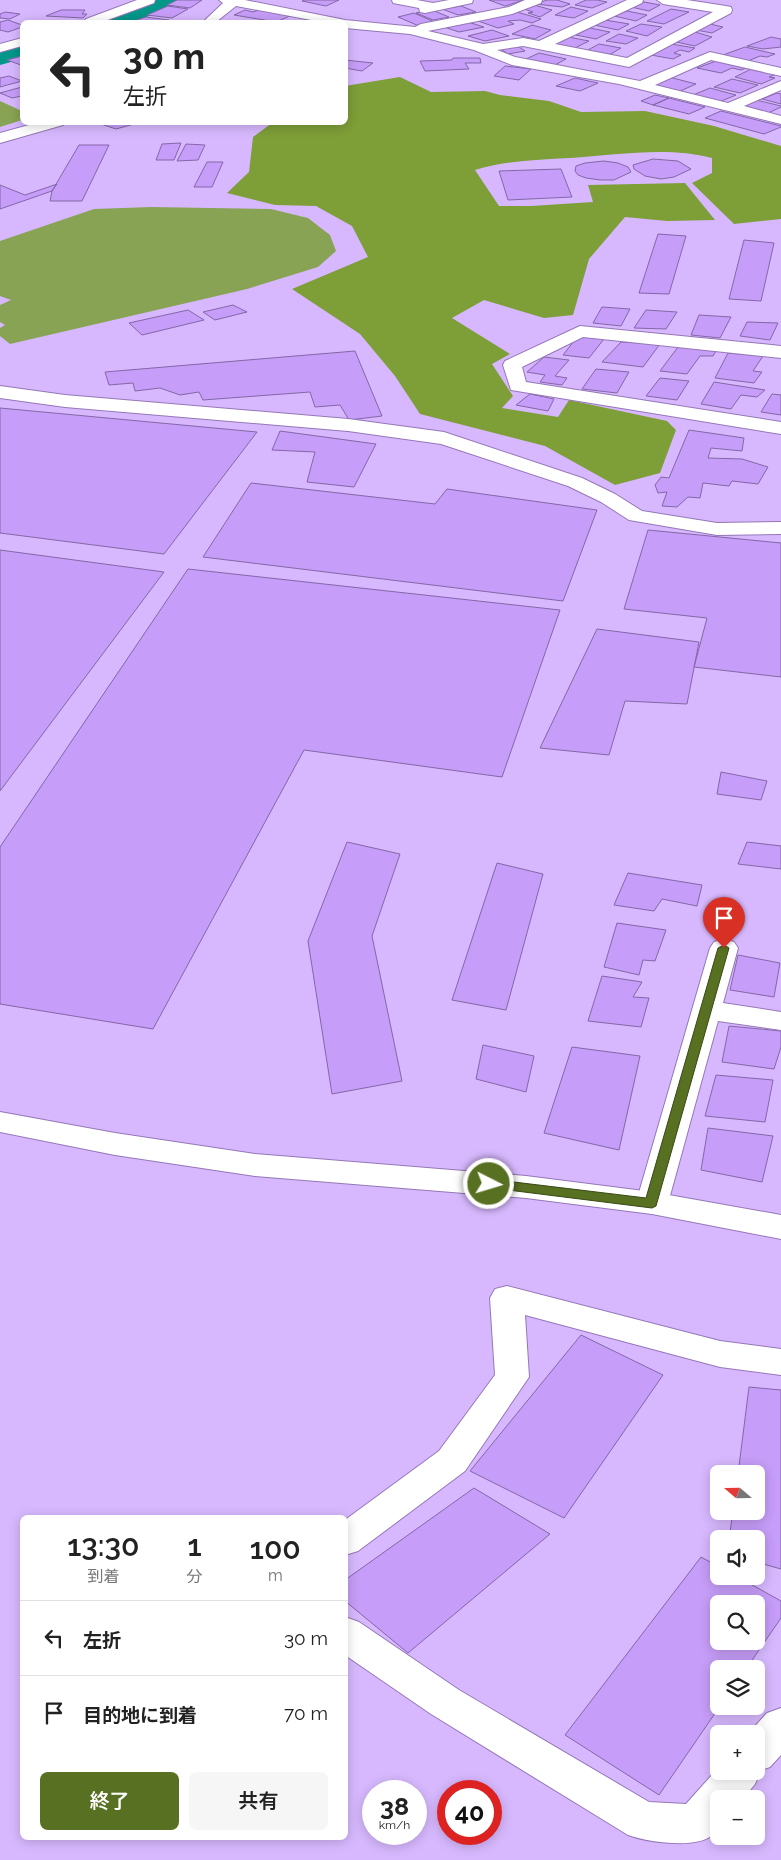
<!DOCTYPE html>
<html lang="ja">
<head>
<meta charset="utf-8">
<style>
	:root { --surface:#fff; --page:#f6f6f6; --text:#222; --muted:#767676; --line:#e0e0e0; --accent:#587021 }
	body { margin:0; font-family:Raleway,"Noto Sans JP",sans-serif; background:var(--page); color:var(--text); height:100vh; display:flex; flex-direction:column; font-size:19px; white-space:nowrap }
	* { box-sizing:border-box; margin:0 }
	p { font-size:16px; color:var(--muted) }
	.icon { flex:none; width:28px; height:28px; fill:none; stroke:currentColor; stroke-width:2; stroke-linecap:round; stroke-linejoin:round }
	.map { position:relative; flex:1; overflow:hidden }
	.drawer { position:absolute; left:20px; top:1515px; width:328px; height:325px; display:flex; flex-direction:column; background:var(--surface); border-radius:8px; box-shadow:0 2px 12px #0003 }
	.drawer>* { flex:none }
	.top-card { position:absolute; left:20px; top:20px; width:328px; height:105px; border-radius:8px; box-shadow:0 2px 12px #0003; background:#fff; color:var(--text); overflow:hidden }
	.needle { width:32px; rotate:290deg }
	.buttons { position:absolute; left:710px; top:1465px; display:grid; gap:10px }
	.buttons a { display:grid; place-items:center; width:55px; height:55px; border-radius:8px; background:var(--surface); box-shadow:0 2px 12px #0003; font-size:25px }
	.speed { position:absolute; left:362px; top:1780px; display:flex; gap:10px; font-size:25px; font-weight:700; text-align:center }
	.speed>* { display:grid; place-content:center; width:65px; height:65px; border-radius:50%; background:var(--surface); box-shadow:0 2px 12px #0003; line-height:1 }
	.speed small { font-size:12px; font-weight:400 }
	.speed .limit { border:8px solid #d22; background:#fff; color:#111 }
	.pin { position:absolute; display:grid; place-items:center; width:42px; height:42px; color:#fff; margin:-51px -21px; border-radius:50% 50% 50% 0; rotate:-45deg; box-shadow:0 0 5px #0007 }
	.pin .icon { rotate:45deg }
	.me { position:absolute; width:55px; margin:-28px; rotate:95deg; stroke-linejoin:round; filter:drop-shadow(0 0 4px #0008) }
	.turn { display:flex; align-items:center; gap:18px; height:105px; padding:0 20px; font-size:22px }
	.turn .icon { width:65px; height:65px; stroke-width:2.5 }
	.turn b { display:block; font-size:35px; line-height:42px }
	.eta { display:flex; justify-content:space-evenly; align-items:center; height:85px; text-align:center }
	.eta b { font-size:30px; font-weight:600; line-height:35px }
	.button { display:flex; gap:10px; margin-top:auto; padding:10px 20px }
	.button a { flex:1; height:58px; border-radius:8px; background:var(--accent); color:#fff; font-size:20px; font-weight:600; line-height:58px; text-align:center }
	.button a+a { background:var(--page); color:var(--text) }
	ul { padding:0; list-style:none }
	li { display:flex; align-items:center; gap:15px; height:75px; padding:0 20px; border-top:1px solid var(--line) }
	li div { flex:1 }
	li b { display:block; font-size:19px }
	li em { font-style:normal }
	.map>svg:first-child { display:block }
</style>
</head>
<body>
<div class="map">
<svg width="781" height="1860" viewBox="0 0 781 1860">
	<rect width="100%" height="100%" fill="#d7b8fe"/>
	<path fill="#88a353" d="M0 101 22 111V120L0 127Z
		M151 207 271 209 308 218 330 235 336 251 318 267 247 289 10 344 0 336V328L5 325 0 322V305L11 300 0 296V241L94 209Z"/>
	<path fill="#7e9e38" d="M400 77 431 92 485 91 500 95 549 101 581 112 645 111 714 126 781 146V219L734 224 692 183 712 173V158C668 146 616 155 570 158 539 160 506 160 475 170L499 206H531L593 202 588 185 685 183 715 220 667 221 625 217 589 259 573 315 544 318 484 300 452 318 510 354 492 364 513 396 502 408 558 417 569 400 667 421 676 430 660 473 615 485 545 446 420 414 395 376 360 334 292 289 368 257 352 226 316 206 275 205 227 193 249 172 253 137 272 123 345 122V86Z"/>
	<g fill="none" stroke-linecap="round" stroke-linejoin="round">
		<path fill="#03978a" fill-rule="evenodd" d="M139 0H178L174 6 134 22H94L99 16Z
			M22 41V59L0 65V47Z"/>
	</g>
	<path fill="#c69df8" stroke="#8467a7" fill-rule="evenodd" d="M177 0H202L190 8 167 5Z
		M304 0H339L326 6 302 1Z
		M489 0H524L505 6Z
		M547 0H557L570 4 562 7 536 4Z
		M586 0H597L607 2 592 8 575 5Z
		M644 2 660 5 649 11 631 7Z
		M534 5 552 10 540 17 528 13 533 12 524 9Z
		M168 6 188 9 172 18 147 15Z
		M461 6 476 12 458 15 442 9Z
		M571 7 588 11 574 18 555 15Z
		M671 9 689 12 664 24 647 21Z
		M61 10H85L82 14H87L83 18 46 16Z
		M245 10 253 12 259 10 290 16 276 22 234 15Z
		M432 10 449 17 433 20 416 13Z
		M627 11 647 15 636 21 614 16Z
		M5 12 20 14 10 19 0 18V14Z
		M517 12 541 19 532 23 520 20 508 21 514 24 498 28 478 21Z
		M414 13 437 23 419 26 398 17Z
		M146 17 169 20 161 22H131Z
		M8 20 22 25V27L8 32 0 30V22Z
		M605 20 629 24 618 30 594 25Z
		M468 22 484 27 459 32 444 27Z
		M641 24 662 27 647 36 626 31Z
		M710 24 723 27 712 33 696 30Z
		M532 25 551 30 535 39 512 34Z
		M590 28 610 32 596 39 576 35Z
		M492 30 509 36 485 41 468 36Z
		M695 32 712 37 695 46 676 42Z
		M619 34 638 38 626 44 606 41Z
		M568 37 589 41 575 48 553 44Z
		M771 37 781 39V47L763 49 747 46Z
		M599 44 621 48 609 55 586 51Z
		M671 44 695 48 689 52 680 50 674 53 681 55 673 59 651 55Z
		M516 45 525 51 508 54 499 48Z
		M745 47 775 54 767 57 760 56 748 61 723 55Z
		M539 53 566 59 553 66 524 60Z
		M22 56 21 65 7 60Z
		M453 58H480L481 63H465L469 69 425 71 420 61 452 60Z
		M345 60 373 63 362 71 345 68Z
		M719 60 749 67 741 70 732 68 721 73 697 68Z
		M505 66 531 69 519 80 494 76Z
		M753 68 777 74 769 77 775 78 761 84 735 77Z
		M9 76 22 81 0 87V78Z
		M669 77 696 84 678 92 650 85Z
		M575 78 598 83 580 91 556 86Z
		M732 79 758 85 740 93 714 87Z
		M22 87V96L12 98 0 93Z
		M710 88 736 95 719 102 693 95Z
		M777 93 781 94V104L762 99Z
		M655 95 669 98 653 105 641 101Z
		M669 98 705 107 689 114 653 105Z
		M756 100 781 106V107L766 114 739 108Z
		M721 111 781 126V127L764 134 705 118Z
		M101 122H130L134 124 116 129 98 123Z
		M181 143 174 160H156L162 144Z
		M186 144 205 145 198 160 177 161Z
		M79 145H109L82 201H50L52 191Z
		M653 159 678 161 691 169 674 177 661 179 645 176 634 169 633 165Z
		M604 161 618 163 628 167 631 172 614 180H600L586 178 578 175 575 171 576 166 585 163Z
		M207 162H223L212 187H194Z
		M561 169 572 197 508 200 499 171Z
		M57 184 52 191 0 209V185L25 195Z
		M658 234 686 236 669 294 639 293Z
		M744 240 774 243 761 301 729 299Z
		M233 305 247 312 215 320 203 312Z
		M602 307 630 309 621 326 593 323Z
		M188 310 204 320 142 335 129 323Z
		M646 310 677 312 666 329 634 328Z
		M699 315 731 317 720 338 691 335Z
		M747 322 778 323 770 340 740 336Z
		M578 336 604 339 589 358 563 355Z
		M621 342 660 344 643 367 602 362Z
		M678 347 717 349 713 356H700L687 374 660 371Z
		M355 351 382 416 349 420 340 405 315 407 310 392 203 400 199 392 180 395 160 388 135 391 133 383 109 385 105 372Z
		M728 353 763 356 753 371 762 372 754 383 715 378Z
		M544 357 569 360 555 376 567 378 562 385 540 382 545 375 527 372Z
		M596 369 629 372 617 393 582 389Z
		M660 378 689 381 677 400 646 396Z
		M714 382 765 390 757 397 741 395 731 409 701 404Z
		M530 394 554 399 548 411 516 405Z
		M772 394 781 395V415L761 412Z
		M0 408 257 432 164 554 0 533Z
		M689 430 744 438 742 451 711 448 708 458 742 459 768 467 758 484 732 481 729 486 703 483 700 498 688 497 677 507 662 506 667 492 658 493 655 485 661 477 669 478Z
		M280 431 376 444 354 487 307 482 315 452 272 450Z
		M251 483 435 504 447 489 597 510 563 601 203 557Z
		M648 530 781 543V677L694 667 707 618 624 609Z
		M0 550 164 572 0 791Z
		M188 569 560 610 502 777 304 750 153 1029 0 1004V847Z
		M597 629 699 642 687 704 625 701 609 755 540 748Z
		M721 772 767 781 761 800 717 794Z
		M347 842 400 854 372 936 402 1081 332 1094 308 941Z
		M747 842 781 846V869L738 864Z
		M497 863 543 874 506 1010 452 1000Z
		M628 873 702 885 697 906 662 899 654 911 614 905Z
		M617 923 666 930 655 961 643 960 639 975 604 967Z
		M738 955 780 963 774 997 730 990Z
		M602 976 642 982 633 997 649 998 641 1027 588 1021Z
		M729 1026 781 1031V1047L774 1069 722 1062Z
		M483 1045 534 1056 526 1092 476 1079Z
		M572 1047 640 1056 619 1150 544 1133Z
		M716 1075 773 1080 765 1122 705 1116Z
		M708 1128 773 1136 762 1182 701 1170Z
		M581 1335 663 1375 564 1518 470 1471Z
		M749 1387 781 1390V1569L756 1562V1539H729L733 1511H756V1474H738Z
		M474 1488 550 1534 408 1653 345 1601V1580Z
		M701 1557 719 1567V1576H736L781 1601V1618L746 1669H719L720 1706 659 1795 565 1735ZM719 1604H756V1641H719Z"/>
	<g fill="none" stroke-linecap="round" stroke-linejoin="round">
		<defs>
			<path id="street" d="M219 0H245L345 20 415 27 421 24 509 7 525 0H542L541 3 512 14 428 31 483 44 523 38 539 41 627 0H643L642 3 555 44 627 58 713 12 663 4 657 0H687L726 6 731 7 732 10 731 13 629 67 523 46 497 50 515 57 640 81 710 52 781 68V76L711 60 655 85 728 103 781 81V90L744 106 781 116V124L619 84 512 65 474 50 410 34 345 28V22H322L236 6 216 22H203L223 3Z
				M392 0H417L433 3 449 0H473L472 3 425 13 420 12 419 8 393 3Z
				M40 122H65L63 125 0 143V133Z
				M580 326 781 346V358L583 337 522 367 526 382 781 422V434L511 390 503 365 505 361Z
				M0 386 65 395 348 419 444 432 582 478 615 494 642 511 717 523 781 522V534L717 535 629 520 601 502 568 486 441 444 348 431 65 407 0 398Z
				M724 939 734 942 738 948 723 1003 781 1012V1030L718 1021 668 1203 663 1211 652 1214 641 1211 636 1203 710 948 714 942Z
				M507 1286 720 1341 781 1349V1375L720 1367 525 1315 529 1377 465 1471 358 1551 345 1555V1520L439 1451 495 1375 490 1298 495 1289Z
				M345 1617 359 1622 459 1690 649 1802 686 1804 719 1767V1771H756V1734H748L767 1713 781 1708V1755L770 1767 761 1770 755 1784 743 1799H719V1827C716 1831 712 1836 708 1838 690 1848 647 1842 628 1835L431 1714 345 1655Z"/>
			<path id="secondary" d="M137 0H155L154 3 102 22H84L86 19Z
				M22 38V46L0 52V44Z
				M0 1112 115 1133 255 1154 526 1176 652 1192 781 1215V1239L652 1214 526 1198 255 1176 115 1155 0 1132Z"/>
		</defs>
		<use href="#street" stroke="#9577b8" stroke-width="2"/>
		<use href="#secondary" stroke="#9577b8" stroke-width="2"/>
		<use href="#street" fill="#fff" fill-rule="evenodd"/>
		<use href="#secondary" fill="#fff" fill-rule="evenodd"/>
	</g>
	<path fill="#587021" stroke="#394915" d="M724 945 729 948 656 1206 652 1208 484 1187 482 1184 484 1180 489 1179 646 1198 718 948Z"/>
</svg>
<div class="buttons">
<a><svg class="needle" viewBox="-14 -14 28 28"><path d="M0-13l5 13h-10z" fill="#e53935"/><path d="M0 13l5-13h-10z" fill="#767676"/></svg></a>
<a><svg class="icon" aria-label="sound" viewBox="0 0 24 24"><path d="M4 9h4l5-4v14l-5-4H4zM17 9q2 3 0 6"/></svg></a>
<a><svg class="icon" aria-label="search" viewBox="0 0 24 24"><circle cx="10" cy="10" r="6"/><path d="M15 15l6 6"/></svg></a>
<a><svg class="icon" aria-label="layers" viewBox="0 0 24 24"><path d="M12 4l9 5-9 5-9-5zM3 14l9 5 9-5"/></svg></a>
<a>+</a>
<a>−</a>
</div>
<div class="speed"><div>38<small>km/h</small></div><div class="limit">40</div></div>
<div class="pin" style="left:724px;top:948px;background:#d93025"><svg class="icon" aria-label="arrive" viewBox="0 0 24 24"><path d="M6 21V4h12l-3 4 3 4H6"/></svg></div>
<svg class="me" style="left:489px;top:1184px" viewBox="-20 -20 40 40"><circle r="17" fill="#587021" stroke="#fff" stroke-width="3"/><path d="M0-11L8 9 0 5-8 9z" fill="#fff"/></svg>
<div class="top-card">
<div class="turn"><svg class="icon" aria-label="left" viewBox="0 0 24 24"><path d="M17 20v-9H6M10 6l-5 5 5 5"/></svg><div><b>30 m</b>左折</div></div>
</div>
<section class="drawer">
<div class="eta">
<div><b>13:30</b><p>到着</p></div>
<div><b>1</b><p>分</p></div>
<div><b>100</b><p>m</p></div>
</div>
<ul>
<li><svg class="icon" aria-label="left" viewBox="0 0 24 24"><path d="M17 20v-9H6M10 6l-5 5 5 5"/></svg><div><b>左折</b></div><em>30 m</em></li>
<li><svg class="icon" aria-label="arrive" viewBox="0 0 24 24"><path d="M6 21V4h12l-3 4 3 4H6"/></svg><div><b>目的地に到着</b></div><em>70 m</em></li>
</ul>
<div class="button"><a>終了</a><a>共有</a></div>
</section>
</div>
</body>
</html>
